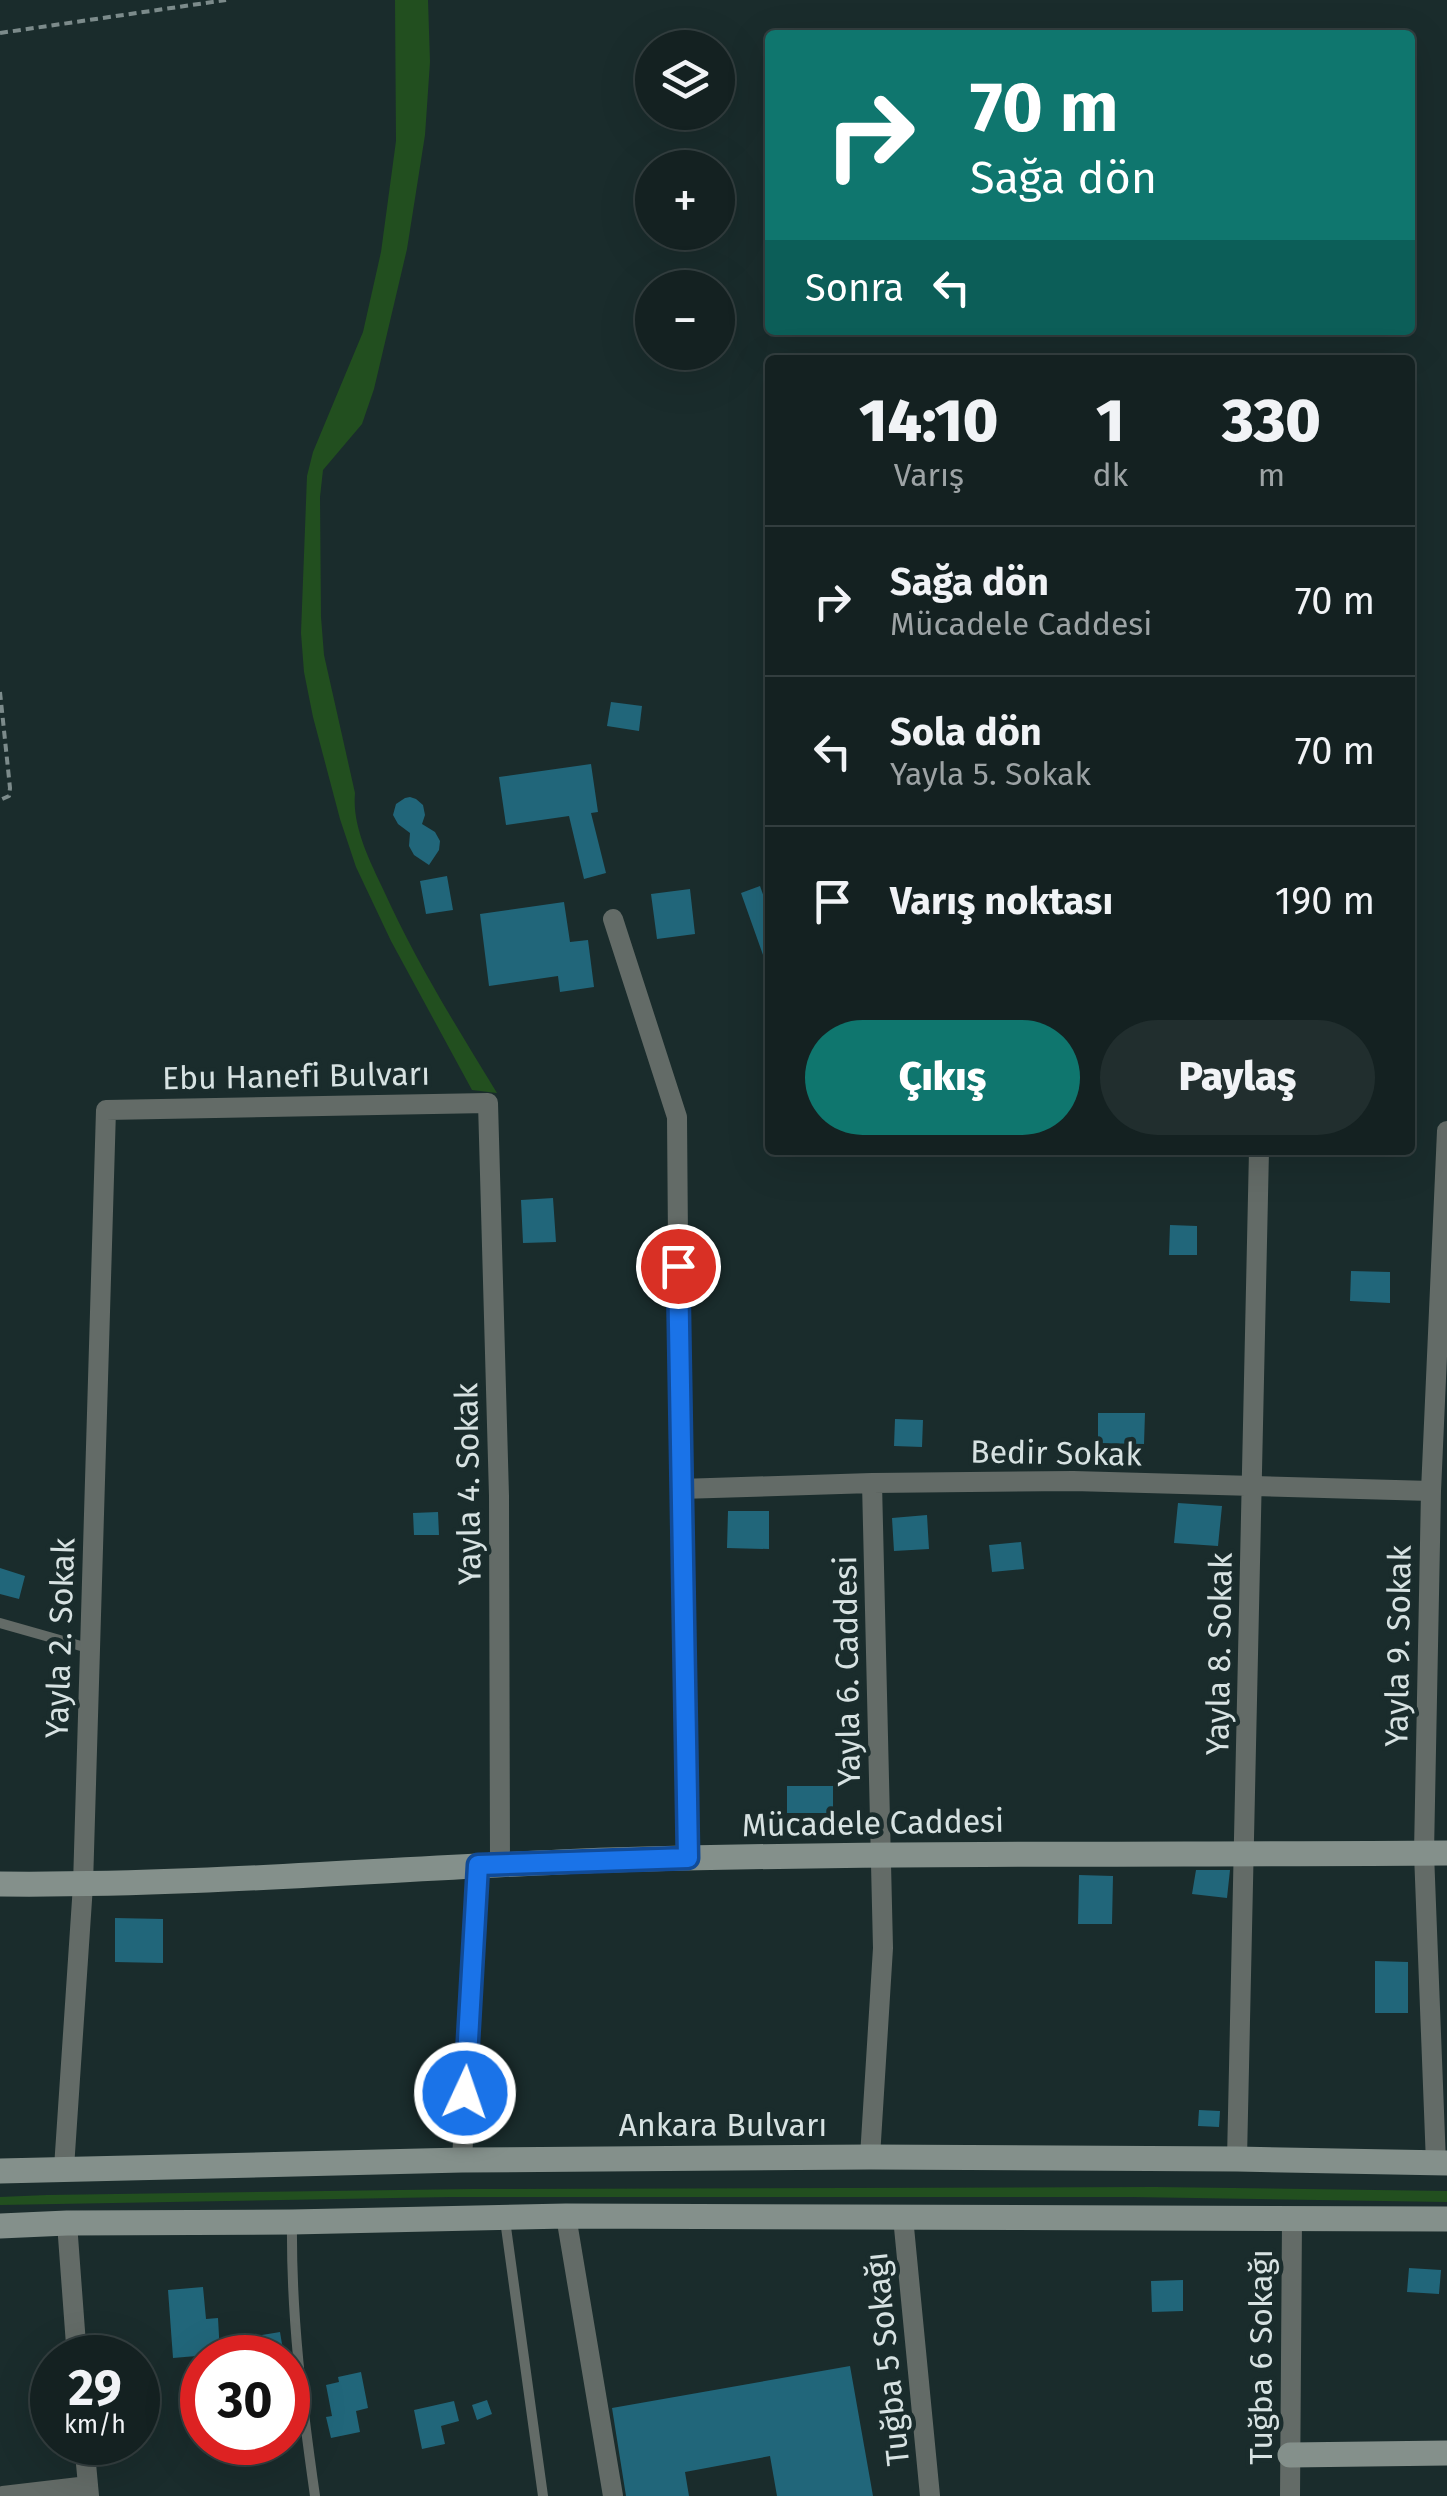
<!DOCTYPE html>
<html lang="tr">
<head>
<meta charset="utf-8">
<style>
	:root { --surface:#142121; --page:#212e2e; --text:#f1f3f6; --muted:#9da3a5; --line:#333e3f; --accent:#0f766e }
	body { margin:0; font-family:"Fira Sans",sans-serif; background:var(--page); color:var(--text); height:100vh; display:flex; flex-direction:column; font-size:38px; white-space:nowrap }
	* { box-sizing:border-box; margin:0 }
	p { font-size:32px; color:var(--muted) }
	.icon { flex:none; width:55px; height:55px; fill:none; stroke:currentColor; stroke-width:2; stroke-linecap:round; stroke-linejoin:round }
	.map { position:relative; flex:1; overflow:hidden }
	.side { position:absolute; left:765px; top:355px; width:650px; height:800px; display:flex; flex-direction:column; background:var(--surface); border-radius:10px; box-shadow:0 10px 40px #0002,0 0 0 2px var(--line) }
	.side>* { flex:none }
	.hud { position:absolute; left:765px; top:30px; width:650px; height:305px; border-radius:10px; box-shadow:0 10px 40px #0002,0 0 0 2px var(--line); background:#0f766e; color:#fff; overflow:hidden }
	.controls { position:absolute; left:635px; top:30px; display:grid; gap:20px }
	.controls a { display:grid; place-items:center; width:100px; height:100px; border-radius:50%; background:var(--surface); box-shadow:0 10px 40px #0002,0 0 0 2px var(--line); font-size:50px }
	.speed { position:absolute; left:30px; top:2335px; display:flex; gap:20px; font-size:50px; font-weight:700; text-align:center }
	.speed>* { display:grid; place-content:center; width:130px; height:130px; border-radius:50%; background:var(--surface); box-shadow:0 10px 40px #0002,0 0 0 2px var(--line); line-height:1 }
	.speed small { font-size:25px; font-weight:400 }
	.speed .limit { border:15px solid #d22; background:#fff; color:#111 }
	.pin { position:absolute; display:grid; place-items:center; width:85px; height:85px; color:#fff; margin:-42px; border:5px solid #fff; border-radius:50%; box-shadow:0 2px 10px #0007 }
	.me { position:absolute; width:110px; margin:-55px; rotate:3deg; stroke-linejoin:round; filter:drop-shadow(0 0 8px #0008) }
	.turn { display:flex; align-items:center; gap:35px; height:210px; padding:0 40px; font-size:45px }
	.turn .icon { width:130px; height:130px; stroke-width:2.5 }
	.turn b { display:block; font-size:70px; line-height:85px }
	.then { display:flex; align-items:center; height:95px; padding:0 40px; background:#0003; gap:20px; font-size:38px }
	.eta { display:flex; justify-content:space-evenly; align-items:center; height:170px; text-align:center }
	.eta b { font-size:60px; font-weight:800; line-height:70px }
	.cta { display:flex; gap:20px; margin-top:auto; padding:20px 40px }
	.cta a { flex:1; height:115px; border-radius:60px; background:var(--accent); color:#fff; font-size:40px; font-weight:800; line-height:115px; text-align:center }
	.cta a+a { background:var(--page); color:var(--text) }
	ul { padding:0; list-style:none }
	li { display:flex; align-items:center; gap:30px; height:150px; padding:0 40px; border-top:2px solid var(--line) }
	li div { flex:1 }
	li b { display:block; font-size:38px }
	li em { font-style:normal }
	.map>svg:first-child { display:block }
</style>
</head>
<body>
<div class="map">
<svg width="1447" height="2496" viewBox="0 0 1447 2496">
	<rect width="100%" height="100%" fill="#1a2c2c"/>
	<path fill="#224f1f" d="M395 0H428L430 62 425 135 407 249 374 389 362 424 323 470 320 497 321 617 324 655 355 793C352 826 369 859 383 889 415 960 456 1026 497 1093L472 1090 391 941 356 867 340 819 313 717 304 672 301 633 307 476 313 452 363 332 381 252 396 141Z
		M1155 2187 1447 2191V2202L1132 2197H450L0 2205V2197L47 2195 472 2189Z"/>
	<path fill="#21667a" d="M611 702 642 706 639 731 607 726Z
		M591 764 598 812 591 813 606 873 584 879 569 816 506 825 499 777Z
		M410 797 416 799 423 805 425 815 422 824 435 832 440 841 439 850 429 865 414 855 409 846 410 833 398 824 393 815 396 804 405 798Z
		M447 876 453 910 426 914 420 881Z
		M760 886 770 914V968L768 969 741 893Z
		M690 889 695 934 657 939 651 894Z
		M564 902 570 942 588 940 594 987 560 992 558 976 489 986 480 914Z
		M553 1198 556 1242 523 1243 521 1200Z
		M1170 1225 1197 1226V1255H1169Z
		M1351 1271 1390 1272V1303L1350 1301Z
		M1098 1413H1145L1144 1444 1098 1443Z
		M895 1419 923 1420 922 1447 894 1446Z
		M1178 1503 1222 1506 1218 1546 1174 1543Z
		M728 1511H769V1549L727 1548Z
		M438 1512 439 1535H414L413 1513Z
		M927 1515 929 1549 894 1551 892 1518Z
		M1021 1542 1024 1569 992 1572 989 1545Z
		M0 1568 25 1576 19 1599 0 1594Z
		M787 1786H833V1813H787Z
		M1196 1870H1230L1227 1898 1192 1894Z
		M1079 1875 1113 1876 1112 1924H1078Z
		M115 1918 163 1919V1963L115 1962Z
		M1375 1961 1408 1962V2013H1375Z
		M1199 2110 1220 2111 1219 2127 1198 2126Z
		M1409 2268 1441 2270 1439 2294 1407 2292Z
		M1183 2280V2311L1152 2312 1151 2281Z
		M203 2287 206 2319 218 2318 220 2354 173 2358 168 2290Z
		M280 2332 284 2356 266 2358 262 2335Z
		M850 2366 873 2496H777L770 2456 685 2472 689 2496H626L612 2408Z
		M361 2372 368 2408 356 2411 360 2432 331 2438 326 2417 332 2416 326 2385 339 2382 338 2377Z
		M487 2400 492 2414 477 2420 472 2405Z
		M454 2401 459 2421 441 2426 445 2444 422 2449 414 2410Z"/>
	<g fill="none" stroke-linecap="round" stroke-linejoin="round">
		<path stroke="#7c8b8b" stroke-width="4" stroke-dasharray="8 5" stroke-linecap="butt" d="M0 33 226 0
			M0 692 10 788 9 796 0 800"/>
		<path stroke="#636b67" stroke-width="10" d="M0 1623 88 1648
			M505 2220 543 2496
			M292 2223C291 2315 302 2405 315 2496"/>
		<path stroke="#636b67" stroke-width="20" d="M613 919 677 1117 680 1489 688 1858
			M680 1489 872 1483 1073 1481 1431 1491
			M870 2157 883 1948 872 1483
			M1237 2159 1259 1150
			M462 2160 478 1865
			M1436 2163 1424 1853 1431 1491 1447 1131
			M64 2168 83 1885 106 1110 488 1103 499 1496 500 1864
			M566 2216 613 2496
			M903 2217 930 2496
			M67 2223 77 2358
			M84 2442 89 2496
			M3 2496 88 2486
			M1290 2496 1292 2219"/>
		<path stroke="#84908b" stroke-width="25" d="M0 1884C203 1886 407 1867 610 1860 889 1852 1168 1855 1447 1853
			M0 2171 462 2160 870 2157 1237 2159 1447 2163
			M0 2226 67 2223 292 2222 566 2216 1447 2219
			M1290 2455 1447 2453"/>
	</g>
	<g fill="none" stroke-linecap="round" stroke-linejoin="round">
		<defs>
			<path id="route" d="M465 2093 478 1865 688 1858 678 1266"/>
		</defs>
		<use href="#route" stroke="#114b97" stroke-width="25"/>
		<use href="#route" stroke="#1a73e8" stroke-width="18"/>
	</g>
	<g text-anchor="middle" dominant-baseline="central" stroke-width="9" stroke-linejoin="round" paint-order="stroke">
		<g font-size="32" fill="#d7e2e2" stroke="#1a2c2c">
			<text transform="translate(296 1076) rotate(-1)">Ebu Hanefi Bulvarı</text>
			<text transform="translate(1056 1453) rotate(1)">Bedir Sokak</text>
			<text transform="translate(468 1484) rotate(-91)">Yayla 4. Sokak</text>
			<text transform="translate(60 1638) rotate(-88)">Yayla 2. Sokak</text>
			<text transform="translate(1398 1646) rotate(-89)">Yayla 9. Sokak</text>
			<text transform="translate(1219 1654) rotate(-89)">Yayla 8. Sokak</text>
			<text transform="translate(847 1671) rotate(-91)">Yayla 6. Caddesi</text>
			<text transform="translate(873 1823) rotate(-1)">Mücadele Caddesi</text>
			<text x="723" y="2125">Ankara Bulvarı</text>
			<text transform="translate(1261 2357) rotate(-90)">Tuğba 6 Sokağı</text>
			<text transform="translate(887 2359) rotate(-96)">Tuğba 5 Sokağı</text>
		</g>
	</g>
</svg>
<div class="controls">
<a><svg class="icon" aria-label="layers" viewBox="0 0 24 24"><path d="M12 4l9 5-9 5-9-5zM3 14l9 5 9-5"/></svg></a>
<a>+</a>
<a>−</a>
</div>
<div class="speed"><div>29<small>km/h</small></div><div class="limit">30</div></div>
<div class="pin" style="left:678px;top:1266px;background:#d93025"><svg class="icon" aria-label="arrive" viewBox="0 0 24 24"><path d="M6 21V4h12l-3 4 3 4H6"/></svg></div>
<svg class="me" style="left:465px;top:2093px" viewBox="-20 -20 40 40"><circle r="17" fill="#1a73e8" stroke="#fff" stroke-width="3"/><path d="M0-11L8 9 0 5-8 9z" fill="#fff"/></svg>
<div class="hud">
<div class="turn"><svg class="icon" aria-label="right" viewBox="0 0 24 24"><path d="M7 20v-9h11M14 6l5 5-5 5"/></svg><div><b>70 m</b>Sağa dön</div></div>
<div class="then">Sonra<svg class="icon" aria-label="left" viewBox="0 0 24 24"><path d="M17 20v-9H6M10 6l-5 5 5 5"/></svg></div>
</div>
<section class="side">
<div class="eta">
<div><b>14:10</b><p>Varış</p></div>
<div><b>1</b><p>dk</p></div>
<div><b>330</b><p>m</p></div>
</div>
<ul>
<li><svg class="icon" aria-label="right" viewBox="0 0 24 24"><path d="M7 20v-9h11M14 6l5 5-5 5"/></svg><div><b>Sağa dön</b><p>Mücadele Caddesi</p></div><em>70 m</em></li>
<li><svg class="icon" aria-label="left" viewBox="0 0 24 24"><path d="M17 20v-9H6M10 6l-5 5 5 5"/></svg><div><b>Sola dön</b><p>Yayla 5. Sokak</p></div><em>70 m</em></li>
<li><svg class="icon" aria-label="arrive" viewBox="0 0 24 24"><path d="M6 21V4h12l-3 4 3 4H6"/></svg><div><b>Varış noktası</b></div><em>190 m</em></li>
</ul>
<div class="cta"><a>Çıkış</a><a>Paylaş</a></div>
</section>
</div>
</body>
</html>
